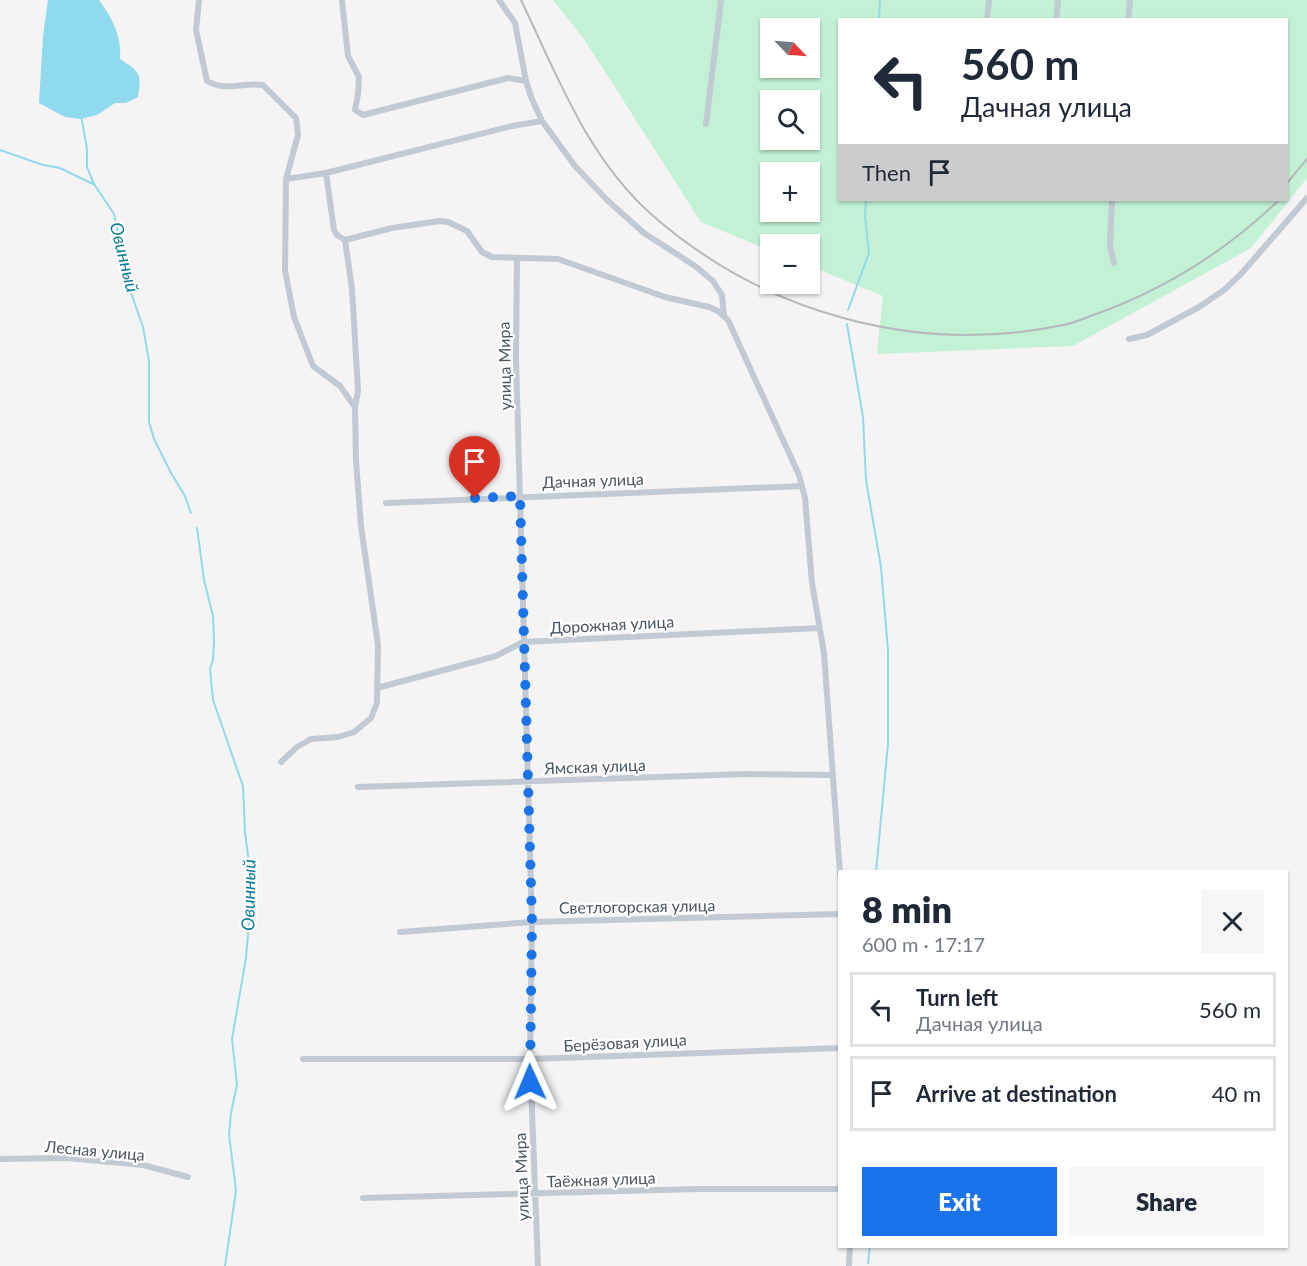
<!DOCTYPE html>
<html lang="en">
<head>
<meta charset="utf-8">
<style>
	:root { --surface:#fff; --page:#f6f6f7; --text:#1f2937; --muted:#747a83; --line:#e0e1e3; --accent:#1a73e8 }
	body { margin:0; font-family:Lato,sans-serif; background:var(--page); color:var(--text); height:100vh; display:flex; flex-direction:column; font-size:22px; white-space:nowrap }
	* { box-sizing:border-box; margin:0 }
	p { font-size:20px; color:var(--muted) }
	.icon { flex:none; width:33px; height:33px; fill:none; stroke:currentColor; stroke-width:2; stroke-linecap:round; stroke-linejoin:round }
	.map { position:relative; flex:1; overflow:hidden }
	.drawer { position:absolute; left:838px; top:870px; width:450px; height:378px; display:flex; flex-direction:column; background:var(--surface); border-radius:0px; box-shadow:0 2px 4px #0004 }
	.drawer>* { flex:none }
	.guide { position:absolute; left:838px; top:18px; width:450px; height:183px; border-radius:0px; box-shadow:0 2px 4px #0004; background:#fff; color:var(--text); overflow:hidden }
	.needle { width:39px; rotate:115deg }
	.buttons { position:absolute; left:760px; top:18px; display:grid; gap:12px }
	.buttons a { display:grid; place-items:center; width:60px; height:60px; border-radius:0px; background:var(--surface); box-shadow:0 2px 4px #0004; font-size:30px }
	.pin { position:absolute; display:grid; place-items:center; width:51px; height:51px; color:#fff; margin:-62px -26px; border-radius:50% 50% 50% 0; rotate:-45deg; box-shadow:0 0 6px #0007 }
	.pin .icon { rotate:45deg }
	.me { position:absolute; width:66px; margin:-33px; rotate:359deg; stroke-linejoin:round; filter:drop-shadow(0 0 4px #0008) }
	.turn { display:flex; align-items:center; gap:21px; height:126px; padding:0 24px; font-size:27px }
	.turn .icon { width:78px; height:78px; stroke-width:2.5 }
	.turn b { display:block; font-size:42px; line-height:51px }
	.then { display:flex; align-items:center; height:57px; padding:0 24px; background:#0003; gap:12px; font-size:22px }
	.round { display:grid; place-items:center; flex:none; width:63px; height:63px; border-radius:0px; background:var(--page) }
	.overview { display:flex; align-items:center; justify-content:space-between; height:102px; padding:0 24px }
	h1 { font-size:36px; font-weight:800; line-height:45px }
	.action { display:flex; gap:12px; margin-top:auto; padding:12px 24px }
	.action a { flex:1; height:69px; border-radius:0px; background:var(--accent); color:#fff; font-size:24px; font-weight:800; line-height:69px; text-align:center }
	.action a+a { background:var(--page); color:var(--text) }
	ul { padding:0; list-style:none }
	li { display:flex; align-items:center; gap:18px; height:75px; margin:0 12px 9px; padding:0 12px; border:3px solid var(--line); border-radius:0px }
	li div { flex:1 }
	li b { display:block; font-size:22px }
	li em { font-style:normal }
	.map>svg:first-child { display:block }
</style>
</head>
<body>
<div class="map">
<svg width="1307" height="1266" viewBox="0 0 1307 1266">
	<rect width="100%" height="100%" fill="#f5f3f3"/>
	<path fill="#c3f1d5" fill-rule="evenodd" d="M553 0H1307V178L1251 248 1073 346 877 354 883 296 810 266V244H771V251L701 222 584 39ZM840 20H1287V200H840ZM771 28H810V68H771ZM771 100H810V140H771ZM771 172H810V212H771Z"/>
	<path fill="#90daee" d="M48 0H99C112 18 122 36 120 59 140 72 142 73 138 97L126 103H115L97 115 80 119 65 117 39 103 43 36Z"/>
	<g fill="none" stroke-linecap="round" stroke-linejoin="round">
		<path stroke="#90daee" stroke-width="2" d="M879 20 880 0
			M81 115 87 149V167L94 184 114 214 131 293 143 327 149 361V422L154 439 171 473 185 496 191 513
			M0 150 43 165 60 168 93 184
			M848 310 869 253 865 216 866 200
			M847 324 863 417 866 480 881 567 888 650V744L876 872
			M197 528 204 580 213 616 214 642 213 660 210 669 213 700 243 786 245 832 252 887 246 958 232 1039 237 1085 231 1113 229 1134 236 1191 225 1266
			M868 1263 870 1246"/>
		<path stroke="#c1cad2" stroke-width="6" d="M199 0 196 30 207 81C226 92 242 82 263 85L296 118 298 135 286 179 285 270 294 317 313 366 340 386 355 407
			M342 0 348 56 359 77 358 94 355 110 363 115 508 78 526 81
			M499 0 515 23 526 81 531 97 542 121 575 166 607 200 644 233 695 266 713 281 722 295 724 316
			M987 20 989 0
			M1056 20 1058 0
			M1128 20 1130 0
			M706 124 721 0
			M286 179 326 173 512 126 542 121
			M1112 200 1110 246 1114 263
			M345 240 392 228 440 221 448 222 467 231 482 252 492 257 558 259 665 297 709 307 718 311 728 320 799 475 805 498 812 583 824 653 840 874
			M517 258 516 358 532 922 530 1059 538 1266
			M1129 339 1147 335 1199 307 1224 290 1241 274 1307 198
			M386 503 802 486
			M377 688 496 656 523 642 819 628
			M281 762 297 747 311 739 338 737 354 732 371 718 377 703 378 645 361 526 356 461 355 407 358 391 352 289 345 240 337 235 334 230 326 173
			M358 787 747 774 833 775
			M400 932 532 922 840 914
			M303 1059H530L840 1048
			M0 1159 67 1158 143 1165 188 1177
			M363 1198 699 1189H840
			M849 1266 850 1246"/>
		<path stroke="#b5b8bd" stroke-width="2" d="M521 0C557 75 587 157 651 214 763 313 917 356 1063 325 1075 323 1087 317 1099 313 1167 288 1227 250 1279 200
			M1287 183 1307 159"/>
	</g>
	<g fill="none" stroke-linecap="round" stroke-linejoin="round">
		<path stroke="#1a73e8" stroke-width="10" stroke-dasharray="0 18" d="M475 498 520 496 532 922 530 1082"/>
	</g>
	<g text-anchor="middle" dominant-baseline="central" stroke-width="4.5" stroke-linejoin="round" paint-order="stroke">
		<g font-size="16" fill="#4a5661" stroke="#fff">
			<text transform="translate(504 366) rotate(-91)">улица Мира</text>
			<text transform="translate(593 480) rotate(-2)">Дачная улица</text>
			<text transform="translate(612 624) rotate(-3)">Дорожная улица</text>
			<text transform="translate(595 766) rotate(-2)">Ямская улица</text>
			<text transform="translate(637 906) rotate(-1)">Светлогорская улица</text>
			<text transform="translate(625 1042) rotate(-3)">Берёзовая улица</text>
			<text transform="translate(95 1150) rotate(5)">Лесная улица</text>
			<text transform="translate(521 1177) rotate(-92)">улица Мира</text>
			<text transform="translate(601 1179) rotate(-2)">Таёжная улица</text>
		</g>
		<g font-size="18" font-style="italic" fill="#0c7c9b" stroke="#fff">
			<text transform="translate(125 257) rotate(76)">Овинный</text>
			<text transform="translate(248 895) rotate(-89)">Овинный</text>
		</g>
	</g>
</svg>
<div class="buttons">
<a><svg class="needle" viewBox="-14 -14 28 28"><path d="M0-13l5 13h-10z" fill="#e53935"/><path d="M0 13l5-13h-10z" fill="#747a83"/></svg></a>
<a><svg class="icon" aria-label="search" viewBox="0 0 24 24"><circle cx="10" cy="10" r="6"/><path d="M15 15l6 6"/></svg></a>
<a>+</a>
<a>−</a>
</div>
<div class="pin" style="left:475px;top:498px;background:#d93025"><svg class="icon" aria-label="arrive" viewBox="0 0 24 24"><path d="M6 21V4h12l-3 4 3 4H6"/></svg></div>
<svg class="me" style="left:530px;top:1082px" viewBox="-20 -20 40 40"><path d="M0-17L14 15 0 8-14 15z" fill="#1a73e8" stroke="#fff" stroke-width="4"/></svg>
<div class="guide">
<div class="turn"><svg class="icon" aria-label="left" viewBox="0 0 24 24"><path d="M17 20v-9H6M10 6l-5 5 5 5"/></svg><div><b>560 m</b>Дачная улица</div></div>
<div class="then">Then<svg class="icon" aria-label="arrive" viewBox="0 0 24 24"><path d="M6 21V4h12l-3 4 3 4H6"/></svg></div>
</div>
<section class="drawer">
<div class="overview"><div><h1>8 min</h1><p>600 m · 17:17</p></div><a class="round"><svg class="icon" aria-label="close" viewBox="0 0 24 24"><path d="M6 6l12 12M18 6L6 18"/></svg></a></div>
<ul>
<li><svg class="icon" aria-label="left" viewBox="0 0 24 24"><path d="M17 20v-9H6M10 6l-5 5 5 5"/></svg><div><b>Turn left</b><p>Дачная улица</p></div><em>560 m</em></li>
<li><svg class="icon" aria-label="arrive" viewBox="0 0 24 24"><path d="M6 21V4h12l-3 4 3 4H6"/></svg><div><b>Arrive at destination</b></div><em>40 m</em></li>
</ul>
<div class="action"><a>Exit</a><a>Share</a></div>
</section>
</div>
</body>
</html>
